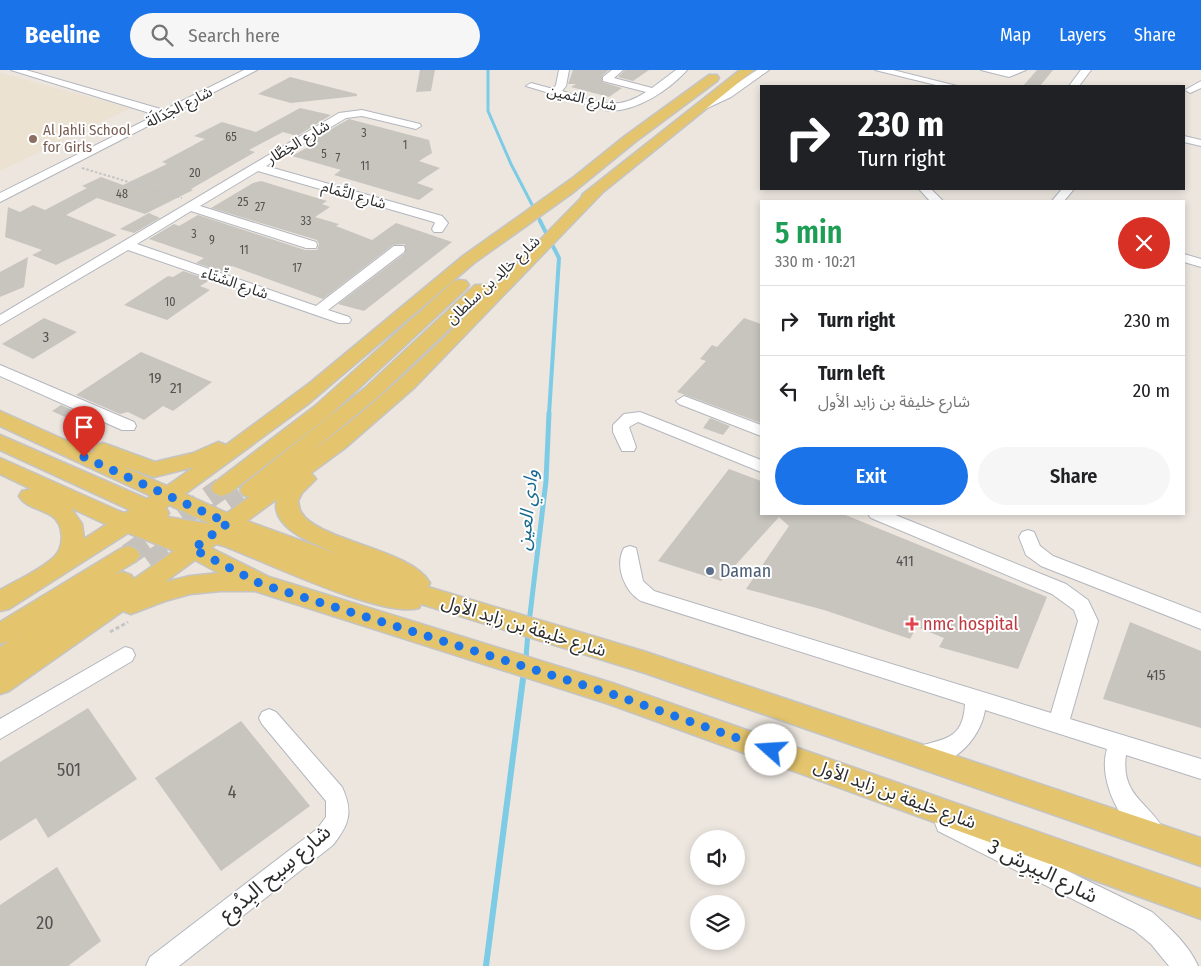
<!DOCTYPE html>
<html lang="en">
<head>
<meta charset="utf-8">
<style>
	:root { --surface:#fff; --page:#f6f6f6; --text:#202124; --muted:#757577; --line:#e0e0e0; --accent:#1a73e8 }
	body { margin:0; font-family:"Fira Sans Condensed","Noto Sans Arabic",sans-serif; background:var(--page); color:var(--text); height:100vh; display:flex; flex-direction:column; font-size:19px; white-space:nowrap }
	* { box-sizing:border-box; margin:0 }
	p { font-size:16px; color:var(--muted) }
	.icon { flex:none; width:28px; height:28px; fill:none; stroke:currentColor; stroke-width:2; stroke-linecap:round; stroke-linejoin:round }
	.map { position:relative; flex:1; overflow:hidden }
	.side { position:absolute; left:760px; top:130px; width:425px; height:315px; display:flex; flex-direction:column; background:var(--surface); border-radius:0px; box-shadow:0 2px 8px #0003 }
	.side>* { flex:none }
	.guide { position:absolute; left:760px; top:15px; width:425px; height:105px; border-radius:0px; box-shadow:0 2px 8px #0003; background:#202124; color:#fff; overflow:hidden }
	.buttons { position:absolute; left:690px; top:760px; display:grid; gap:10px }
	.buttons a { display:grid; place-items:center; width:55px; height:55px; border-radius:50%; background:var(--surface); box-shadow:0 2px 8px #0003; font-size:25px }
	.pin { position:absolute; display:grid; place-items:center; width:42px; height:42px; color:#fff; margin:-51px -21px; border-radius:50% 50% 50% 0; rotate:-45deg; box-shadow:0 0 5px #0007 }
	.pin .icon { rotate:45deg }
	.me { position:absolute; width:55px; margin:-28px; rotate:289deg; stroke-linejoin:round; filter:drop-shadow(0 0 4px #0008) }
	.turn { display:flex; align-items:center; gap:18px; height:105px; padding:0 15px; font-size:22px }
	.turn .icon { width:65px; height:65px; stroke-width:2.5 }
	.turn b { display:block; font-size:35px; line-height:42px }
	.round { display:grid; place-items:center; flex:none; width:52px; height:52px; border-radius:26px; background:var(--page) }
	.overview { display:flex; align-items:center; justify-content:space-between; height:85px; padding:0 15px }
	h1 { font-size:30px; font-weight:600; line-height:38px; color:#1e9e55 }
	.button { display:flex; gap:10px; margin-top:auto; padding:10px 15px }
	.button a { flex:1; height:58px; border-radius:30px; background:var(--accent); color:#fff; font-size:20px; font-weight:600; line-height:58px; text-align:center }
	.button a+a { background:var(--page); color:var(--text) }
	ul { padding:0; list-style:none }
	li { display:flex; align-items:center; gap:15px; height:70px; padding:0 15px; border-top:1px solid var(--line) }
	li div { flex:1 }
	li b { display:block; font-size:19px }
	li em { font-style:normal }
	header { display:flex; align-items:center; gap:30px; box-sizing:border-box; height:70px; padding:0 25px; background:var(--accent); color:#fff }
	header strong { font-size:24px }
	nav { display:flex; gap:28px; margin-inline-start:auto; font-size:18px }
	.search { width:350px; height:45px; background:var(--page); display:flex; align-items:center; gap:12px; box-sizing:border-box; padding:0 18px; border-radius:28px; color:var(--muted); font-size:19px }
	.map>svg:first-child { display:block }
</style>
</head>
<body>
<header>
<strong>Beeline</strong>
<div class="search"><svg class="icon" aria-label="search" viewBox="0 0 24 24"><circle cx="10" cy="10" r="6"/><path d="M15 15l6 6"/></svg>Search here</div>
<nav><a>Map</a><a>Layers</a><a>Share</a></nav>
</header>
<div class="map">
<svg width="1201" height="896" viewBox="0 0 1201 896">
	<rect width="100%" height="100%" fill="#ece6df"/>
	<path fill="#ece2d1" d="M0 3 131 38 0 101Z"/>
	<g fill="none" stroke-linecap="round" stroke-linejoin="round">
		<path stroke="#7dcbe4" stroke-width="3" d="M488 0V41L511 94 541 152"/>
		<path stroke="#7dcbe4" stroke-width="4" d="M540 151 559 188 549 344"/>
		<path stroke="#7dcbe4" stroke-width="5" d="M529 553 546 411 549 343
			M526 587 528 562"/>
		<path stroke="#7dcbe4" stroke-width="6" d="M525 593 526 586
			M486 896 524 601"/>
	</g>
	<path fill="#c8c4be" d="M420 0H435L431 21 416 22Z
		M573 0H609L602 6V12L622 18 609 27 571 17 576 14H568Z
		M625 0H649L633 11 618 7Z
		M1037 0H1053L1040 16H1023Z
		M290 7 357 24V26L291 33 258 24Z
		M300 38 331 45 297 66 283 62 249 80 255 82 191 119 193 120 145 144 97 128 66 145 117 165 56 195 32 185 42 180 5 167 8 137 20 142 33 135 45 140 87 118 82 116 101 107 123 115 167 94 162 92 205 69 194 66 222 52 256 62Z
		M349 49 429 70 432 83 419 91 440 98 417 113 434 119 419 130 334 105 341 100 292 86 317 72 312 70Z
		M261 111 327 131 322 134 330 137 315 147 339 154 336 156 372 170 396 153 452 172 364 241 338 234 405 183V174L393 175 323 229 232 196 223 202 196 193 204 188 149 169 174 154 179 156 198 145 305 180H317L319 174 317 170 211 138 253 113Z
		M149 143 160 148 134 163 120 159Z
		M28 187 24 217 0 227V202Z
		M183 201 210 210 200 216 210 220 167 250 124 235 168 206 173 207Z
		M44 248 77 262 33 289 2 274Z
		M744 248 761 254V353L677 322 706 291 700 289 712 275 717 277Z
		M141 282 212 312 173 341 163 336 144 350 128 342 120 344 76 325Z
		M61 335 104 354 95 361 52 341Z
		M710 348 730 356 723 365 703 358Z
		M729 399 761 411V444H843L1047 527 1018 599 939 577 944 568 917 557 910 569 824 540 746 519 789 456 779 447 721 511 658 491Z
		M1130 552 1201 581V658L1103 629Z
		M88 638 137 709 48 768 36 748 0 771V692Z
		M241 651 310 736 221 801 155 708Z
		M57 797 101 871 68 896H0V835Z"/>
	<g fill="none" stroke-linecap="round" stroke-linejoin="round">
		<path stroke="#c6c1bb" stroke-width="22" stroke-dasharray="22 11" stroke-linecap="butt" d="M128 485 222 418
			M149 493 242 426"/>
		<defs>
			<path id="minor" d="M11 0H26L164 40 244 0H257L0 132V123L156 45Z
				M559 0H569L566 16 562 21C595 31 614 43 646 22L603 11V7L612 0H623L614 8 652 18 676 0H687C668 21 637 41 609 41L526 16 531 13 553 19 556 15Z
				M757 0H769L731 27 703 40 699 41 694 38 723 23Z
				M875 0H893L957 16H940Z
				M981 0H1026L1009 7Z
				M1081 0H1091L1079 16H1069Z
				M1201 11V18L1190 23 1185 20Z
				M362 40 420 54 421 56 416 59 362 46 346 48 266 96 442 146 448 153 442 162H434L432 159 435 153 434 152 258 101 200 136 316 172 317 175 316 178H306L191 141 137 174 316 236 394 176H404L405 179 404 182 328 240 349 247 351 250 349 253H339L128 180 0 255V245L339 43Z
				M1184 66 1201 70V76L1184 72Z
				M919 119H931L943 131H930Z
				M1062 119H1074L1064 131H1052Z
				M1184 184 1201 189V197L1184 192Z
				M0 295 134 352 136 356 134 360H122L0 306Z
				M684 326 761 355V366L679 334 676 331Z
				M640 342 761 390V402L638 352 629 357 636 377 634 381H622L613 362V355L624 344Z
				M868 444H893L1066 514 1088 530 1098 551 1070 649 1201 689V709L1126 685C1120 728 1152 733 1165 763L1162 771 1154 774C1123 762 1097 711 1107 679L985 640C980 671 948 704 914 692L911 685 914 678C942 668 963 672 965 634L641 531C625 522 614 496 624 478L630 476 636 478 643 511 654 521 1051 643 1078 551 1074 540 1052 524 871 448Z
				M1028 460 1034 462 1040 476 1053 486 1201 543V559L1041 496 1026 485 1019 467 1022 462Z
				M125 577 132 579 135 585 132 591 0 669V649Z
				M269 639 276 642 342 717C353 741 350 754 333 775L179 896H146L150 887 317 759 326 747V731L262 654 259 648 262 642Z
				M946 742 1152 842C1169 857 1189 875 1198 896H1169L1151 874 1134 860 938 761 935 753 938 745Z"/>
			<path id="major" d="M740 0H754L603 122 415 317 345 378 311 403 316 409 302 423 298 431C299 434 299 439 301 442 317 471 412 479 430 513L428 517 646 582 1201 768V796L645 603 421 534 419 538C384 549 263 491 224 476L216 474 211 478 269 507 612 613 1201 819V849L609 634 255 521H221L190 524 165 531 131 544 123 541 9 621 0 624V577L45 548 9 571 0 574V552L120 479 128 476 136 479 140 485 136 491 115 504 123 502 131 505 134 509 174 481 128 463 9 539 0 541V520C17 510 39 501 54 487 65 477 64 454 52 446 41 439 25 437 19 426L22 421 31 419 0 404V388L119 441 124 443 130 440 0 380V365L147 429 151 426 0 356V341L94 383 93 380 96 375 103 373 155 392 193 383 218 372 226 375 311 312 463 186 574 107 625 66 709 5H717L719 8 717 11 635 72 571 124 474 193 308 334 185 424 227 443 249 427 243 425 240 420 243 415 365 318 475 215H487L490 219 487 223 379 326 312 381C412 309 495 215 581 128L583 124ZM122 396 154 407 194 397 167 416ZM277 429C268 461 325 478 346 487L247 451ZM169 435 211 454 167 447 169 443 166 438ZM71 438 103 453 107 454 84 469 82 454ZM195 490 219 503 190 506 165 512Z
				M460 210 466 211 469 215 466 219 329 346 230 423 222 426 214 423 211 418 214 413 315 336 454 211Z"/>
		</defs>
		<use href="#minor" stroke="#b3b6be" stroke-width="2"/>
		<use href="#major" stroke="#c4c4c4" stroke-width="3"/>
		<path stroke="#c4c4c4" stroke-width="2" stroke-dasharray="2.5 2" stroke-linecap="butt" d="M82 98 182 128"/>
		<path stroke="#c4c4c4" stroke-width="3" stroke-dasharray="4 2.5" stroke-linecap="butt" d="M110 562 128 552"/>
		<use href="#minor" fill="#fff" fill-rule="evenodd"/>
		<use href="#major" fill="#e4c56d" fill-rule="evenodd"/>
	</g>
	<g fill="none" stroke-linecap="round" stroke-linejoin="round">
		<path stroke="#1a73e8" stroke-width="9" stroke-dasharray="0 16.2" d="M84 387 228 453 193 479 261 514 612 624 771 680"/>
	</g>
	<circle fill="#8d6e63" stroke="#fff" stroke-width="2" cx="33" cy="69" r="5"/>
	<circle fill="#5c6f8a" stroke="#fff" stroke-width="2" cx="710" cy="501" r="5"/>
	<path fill="#e0444e" stroke="#fff" stroke-width="2" d="M909.5 546.5h5v5h5v5h-5v5h-5v-5h-5v-5h5z"/>
	<g text-anchor="middle" dominant-baseline="central" stroke-width="4" stroke-linejoin="round" paint-order="stroke">
		<g font-size="12" fill="#535250">
			<text x="364" y="63">3</text>
			<text x="231" y="67">65</text>
			<text x="405" y="75">1</text>
			<text x="324" y="84">5</text>
			<text x="338" y="88">7</text>
			<text x="365" y="96">11</text>
			<text x="195" y="103">20</text>
			<text x="122" y="124">48</text>
			<text x="243" y="132">25</text>
			<text x="260" y="137">27</text>
			<text x="306" y="151">33</text>
			<text x="194" y="164">3</text>
			<text x="212" y="170">9</text>
			<text x="244" y="180">11</text>
			<text x="297" y="198">17</text>
			<text x="170" y="232">10</text>
		</g>
		<g font-size="15" fill="#2c2c2c" stroke="#fff">
			<text transform="translate(582 28) rotate(13)">شارع الثمين</text>
			<text transform="translate(179 37) rotate(-27)">شارع الجَدَالَة</text>
			<text transform="translate(298 72) rotate(-31)">شارع الخِطَّار</text>
			<text transform="translate(354 125) rotate(16)">شارع التَّمَام</text>
			<text transform="translate(493 210) rotate(-43)">شارع خالِد بن سلطان</text>
			<text transform="translate(235 213) rotate(19)">شارع الشِّتَاء</text>
		</g>
		<g font-size="15" fill="#785e54" stroke="#fff" text-anchor="start">
			<text x="43" y="60">Al Jahli School<tspan x="43" dy="17">for Girls</tspan></text>
		</g>
		<g font-size="15" fill="#535250">
			<text x="46" y="267">3</text>
			<text x="155" y="308">19</text>
			<text x="176" y="318">21</text>
			<text x="905" y="491">411</text>
			<text x="1156" y="605">415</text>
		</g>
		<g font-size="18" fill="#4e5e75" stroke="#fff" text-anchor="start">
			<text x="720" y="501">Daman</text>
		</g>
		<g font-size="18" fill="#be3a42" stroke="#fff" text-anchor="start">
			<text x="923" y="554">nmc hospital</text>
		</g>
		<g font-size="18" fill="#2c2c2c" stroke="#fff">
			<text transform="translate(524 556) rotate(17)">شارع خليفة بن زايد الأول</text>
			<text transform="translate(895 724) rotate(20)">شارع خليفة بن زايد الأول</text>
		</g>
		<g font-size="18" fill="#535250">
			<text x="69" y="700">501</text>
			<text x="232" y="722">4</text>
			<text x="45" y="853">20</text>
		</g>
		<g font-size="19" font-style="italic" fill="#1a6b91" stroke="#fff">
			<text transform="translate(527 440) rotate(-84)">وادي العين</text>
		</g>
		<g font-size="21" fill="#2c2c2c" stroke="#fff">
			<text transform="translate(1043 801) rotate(26)">شارع البِيرِش 3</text>
			<text transform="translate(275 803) rotate(-40)">شارع سِيح البِدُوع</text>
		</g>
	</g>
</svg>
<div class="buttons">
<a><svg class="icon" aria-label="sound" viewBox="0 0 24 24"><path d="M4 9h4l5-4v14l-5-4H4zM17 9q2 3 0 6"/></svg></a>
<a><svg class="icon" aria-label="layers" viewBox="0 0 24 24"><path d="M12 4l9 5-9 5-9-5zM3 14l9 5 9-5"/></svg></a>
</div>
<div class="pin" style="left:84px;top:387px;background:#d93025"><svg class="icon" aria-label="arrive" viewBox="0 0 24 24"><path d="M6 21V4h12l-3 4 3 4H6"/></svg></div>
<svg class="me" style="left:771px;top:680px" viewBox="-20 -20 40 40"><circle r="19" fill="#fff"/><path d="M0-13L10 11 0 6-10 11z" fill="#1a73e8"/></svg>
<div class="guide">
<div class="turn"><svg class="icon" aria-label="right" viewBox="0 0 24 24"><path d="M7 20v-9h11M14 6l5 5-5 5"/></svg><div><b>230 m</b>Turn right</div></div>
</div>
<section class="side">
<div class="overview"><div><h1>5 min</h1><p>330 m · 10:21</p></div><a class="round" style="background:#d93025;color:#fff"><svg class="icon" aria-label="close" viewBox="0 0 24 24"><path d="M6 6l12 12M18 6L6 18"/></svg></a></div>
<ul>
<li><svg class="icon" aria-label="right" viewBox="0 0 24 24"><path d="M7 20v-9h11M14 6l5 5-5 5"/></svg><div><b>Turn right</b></div><em>230 m</em></li>
<li><svg class="icon" aria-label="left" viewBox="0 0 24 24"><path d="M17 20v-9H6M10 6l-5 5 5 5"/></svg><div><b>Turn left</b><p>شارع خليفة بن زايد الأول</p></div><em>20 m</em></li>
</ul>
<div class="button"><a>Exit</a><a>Share</a></div>
</section>
</div>
</body>
</html>
